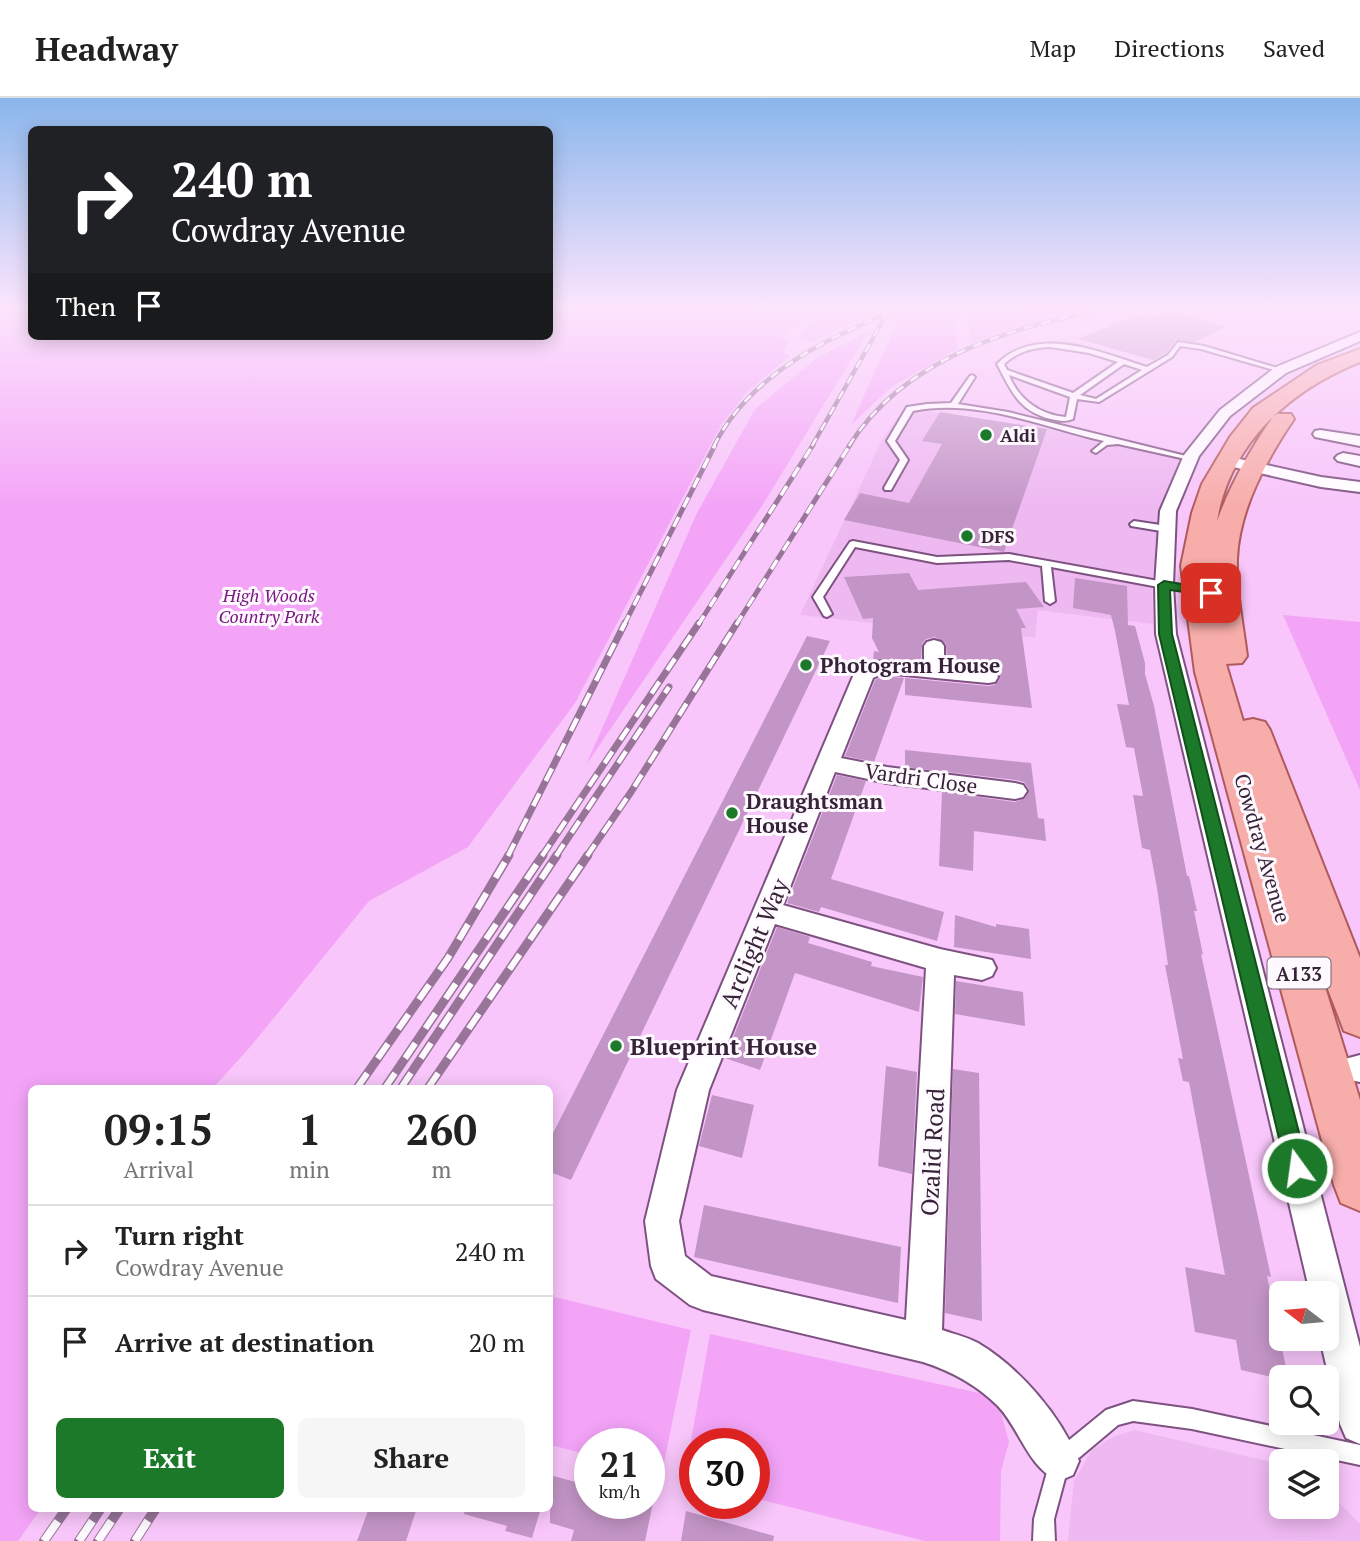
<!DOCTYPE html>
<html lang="en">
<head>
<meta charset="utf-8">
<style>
	:root { --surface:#fff; --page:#f6f6f6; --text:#222; --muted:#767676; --line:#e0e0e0; --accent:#1c7929 }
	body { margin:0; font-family:"PT Serif",serif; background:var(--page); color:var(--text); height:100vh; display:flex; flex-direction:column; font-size:26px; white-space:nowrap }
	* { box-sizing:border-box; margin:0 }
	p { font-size:23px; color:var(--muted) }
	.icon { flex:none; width:38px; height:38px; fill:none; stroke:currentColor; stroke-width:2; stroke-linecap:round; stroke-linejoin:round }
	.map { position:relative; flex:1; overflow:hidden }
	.drawer { position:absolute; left:28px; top:987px; width:525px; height:427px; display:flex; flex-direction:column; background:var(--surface); border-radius:10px; box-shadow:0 4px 18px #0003 }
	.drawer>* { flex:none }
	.top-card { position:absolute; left:28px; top:28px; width:525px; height:214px; border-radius:10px; box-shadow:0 4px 18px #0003; background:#202124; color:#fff; overflow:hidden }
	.needle { width:46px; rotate:286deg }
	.fabs { position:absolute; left:1269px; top:1183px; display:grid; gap:14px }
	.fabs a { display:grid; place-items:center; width:70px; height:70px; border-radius:10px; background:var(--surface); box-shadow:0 4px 18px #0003; font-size:35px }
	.speed { position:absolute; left:574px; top:1330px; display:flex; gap:14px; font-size:35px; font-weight:700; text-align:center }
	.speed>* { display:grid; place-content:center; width:91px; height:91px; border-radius:50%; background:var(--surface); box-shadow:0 4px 18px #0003; line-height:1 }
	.speed small { font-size:18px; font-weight:400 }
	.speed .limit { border:10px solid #d22; background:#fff; color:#111 }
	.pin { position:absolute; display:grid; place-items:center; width:60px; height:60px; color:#fff; margin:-30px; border-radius:14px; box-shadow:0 4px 10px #0006 }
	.me { position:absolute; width:77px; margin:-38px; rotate:346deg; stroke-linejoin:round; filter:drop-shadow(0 0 5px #0008) }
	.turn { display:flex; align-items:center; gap:24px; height:147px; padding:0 28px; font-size:32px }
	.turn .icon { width:91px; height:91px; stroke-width:2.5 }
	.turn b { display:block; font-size:49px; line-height:60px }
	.then { display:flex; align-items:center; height:66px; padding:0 28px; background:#0003; gap:14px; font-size:26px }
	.eta { display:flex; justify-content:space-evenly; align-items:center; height:119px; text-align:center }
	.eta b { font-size:42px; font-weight:700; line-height:49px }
	.button { display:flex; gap:14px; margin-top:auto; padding:14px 28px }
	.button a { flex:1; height:80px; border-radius:10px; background:var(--accent); color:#fff; font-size:28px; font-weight:700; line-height:80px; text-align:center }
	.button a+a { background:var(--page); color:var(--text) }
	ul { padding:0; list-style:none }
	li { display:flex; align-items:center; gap:21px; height:91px; padding:0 28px; border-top:2px solid var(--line) }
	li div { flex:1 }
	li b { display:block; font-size:26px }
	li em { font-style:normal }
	header { display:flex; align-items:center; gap:42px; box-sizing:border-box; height:98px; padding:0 35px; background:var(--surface); border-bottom:2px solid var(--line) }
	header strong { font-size:33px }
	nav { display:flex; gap:38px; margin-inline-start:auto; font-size:24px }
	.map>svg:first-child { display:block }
</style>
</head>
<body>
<header>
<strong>Headway</strong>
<nav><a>Map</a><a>Directions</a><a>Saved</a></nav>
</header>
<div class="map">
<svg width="1360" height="1443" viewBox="0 0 1360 1443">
	<rect width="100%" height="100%" fill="#f8c6fa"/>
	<path fill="#eeb8f1" d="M904 310 1047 331 1179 361 1152 482 1153 526 1038 512 1035 539 974 536 800 517 883 340Z
		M1134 1332 1281 1366V1409H1326L1327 1392 1360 1426V1443H1068L1074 1383 1092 1352 1113 1339Z"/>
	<path fill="#f3a4f7" d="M0 209H31L32 238H550V209H828L782 239 790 242 783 255 790 258 748 293 721 327 575 605 468 749 369 803 251 948 213 990H32V1410L41 1411 18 1443H0Z
		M830 209H883L813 244 797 240 811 223Z
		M915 209H957L955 231 958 250 891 289 851 327 902 213Z
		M968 209H1093L1011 231 970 245Z
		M868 234 762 408 586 667 697 415 755 311 817 260Z
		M1283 517 1360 524V692Z
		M555 1199 691 1232 662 1375 649 1371V1346H590V1357L550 1347V1200Z
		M710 1236 984 1296 1000 1311 1009 1344 1001 1373 1000 1443H925L754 1400V1346H695V1385L684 1382Z"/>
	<path fill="#c395c6" d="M1167 212 1226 229 1194 244 1176 242 1166 255 1153 262 1078 241 1138 217 1148 220Z
		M940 314 1047 331 1004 454 844 422 860 395 909 405 942 346 922 343Z
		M909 475 918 492 1026 484 1044 509 1016 511 1026 530H1021L1032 610 905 597V580L988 588 995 587 1000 580 995 571 947 566 946 546 935 539 926 541 922 546 921 564 873 562 874 553 879 554 872 540 873 520 863 521 844 479Z
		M1075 480 1127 488 1128 527 1135 528 1145 565V576L1154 608 1187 778H1189L1197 813H1194L1203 857 1201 856 1271 1179 1267 1178 1288 1279H1272L1241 1272 1236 1242 1195 1234 1185 1169 1225 1177 1189 984 1183 983 1178 960 1183 961 1165 867H1168L1157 790 1150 752 1142 750 1133 697 1143 698 1134 650 1126 649 1117 606 1129 607 1115 533 1111 517 1073 510Z
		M807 538 830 543 571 1082 550 1074V1041Z
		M884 578 904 580 874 664 845 658 875 582Z
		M905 652 1031 665 1038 720 1044 721 1046 743 974 733 973 773 939 768 942 694 1015 704 1025 700 1029 692 1024 684 1016 682 905 669Z
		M837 677 866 683 831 781 944 814 937 843 821 809 819 814 787 805Z
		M955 817 996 829V826L1029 831 1031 861 954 849Z
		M777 829 810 839 808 845 872 864 871 868 923 879 919 914 795 875 760 972 725 960Z
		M956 883 1023 894 1025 928 955 916Z
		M886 968 917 974 912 1076 878 1068Z
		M953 971 979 975 982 1223 945 1215Z
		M712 997 754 1007 742 1060 699 1048Z
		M704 1107 901 1149 898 1205 694 1159Z
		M550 1377 590 1388V1405H653L645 1443H571L574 1432 550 1425Z
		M369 1410H417L406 1443H357Z
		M465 1410H541L532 1440 505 1433 507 1428 464 1416Z
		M686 1413 774 1438 773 1443H681Z"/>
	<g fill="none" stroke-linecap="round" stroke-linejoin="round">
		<defs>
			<path id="lane" d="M1178 244 1204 248 1284 272 1281 274 1201 251 1180 248 1172 259 1099 304 1077 301 1073 321C1066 324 1059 323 1051 321 1018 313 1011 292 997 266 1037 226 1100 254 1147 269L1168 257ZM1050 249 1089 255 1118 264 1073 295 1007 272 1004 266C1018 254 1030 250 1050 249ZM1124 266 1142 272 1096 301 1080 297ZM1009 277 1070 299 1066 319C1040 317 1018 301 1009 277Z
				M972 277 975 279 958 306 1008 314 1194 360 1190 362 1118 346 1107 347 1096 355 1092 353 1104 343C1043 329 977 300 913 313L895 343 908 362 891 392H885L884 390 900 362 887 343 907 309 927 306 951 305 970 278Z
				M1134 423 1167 428 1171 431 1167 434 1131 428 1130 426Z
				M853 443 937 459 1009 456 1164 484 1169 487 1164 490 1051 469 1055 503 1050 506 1045 503 1042 468 1009 462 937 465 855 449 823 499 832 516 827 519 824 518 813 499 850 444Z
				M1360 957V984L1330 978 1327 973 1330 965Z
				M1133 1303 1192 1311 1360 1347V1367L1192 1331 1133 1323 1118 1327 1068 1369 1054 1421 1055 1443H1033L1034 1421 1052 1356 1106 1312Z"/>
			<path id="street" d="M1360 234V243L1286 275 1230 318 1199 358 1176 413 1173 487 1176 536 1360 1249V1346L1346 1340 1340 1326 1320 1241H1326V1195H1310L1156 536 1155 487 1160 413 1184 357 1220 312 1276 269Z
				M1320 332 1360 338V348L1315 339 1313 336 1315 333Z
				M1343 355 1360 358V368L1338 363 1335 360 1338 357Z
				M1226 358 1321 379 1360 384V394L1321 389 1220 366 1218 363Z
				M934 542 941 544 944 548V568L995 574 998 579 995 584 988 585 884 575 873 580 841 660 887 669 1015 685 1023 687 1027 693 1023 699 1015 701 887 685 835 674 783 807 940 851 992 862 996 870 992 878 982 882 954 877 942 1232C954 1236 967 1239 978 1245 1020 1270 1061 1318 1079 1363L1073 1377 1059 1383C1028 1370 1020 1331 998 1308 977 1287 951 1273 923 1264L703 1212 690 1207 656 1181 651 1168 645 1123 677 992 854 576C868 556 903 565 924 567V548L927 544ZM775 826 926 870 906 1222 711 1178 685 1158 679 1123 709 992Z"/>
			<path id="primary" d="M1360 251V264C1290 292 1230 345 1217 423 1231 385 1251 350 1275 316H1291L1294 321C1267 361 1239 411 1237 461 1236 493 1243 526 1247 558L1242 565 1226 566 1243 623 1253 621 1265 624 1270 632 1360 860V939L1344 933 1316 860 1360 1002V1113L1341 1105 1334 1087 1195 574 1181 468 1192 415 1202 386 1230 339 1253 310 1317 267Z"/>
		</defs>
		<use href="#lane" stroke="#7d5280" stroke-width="4"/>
		<use href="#street" stroke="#7d5280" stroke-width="4"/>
		<use href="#primary" stroke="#b05a5c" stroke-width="4"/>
		<use href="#lane" fill="#fff" fill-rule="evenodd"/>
		<use href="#street" fill="#fff" fill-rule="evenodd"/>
		<use href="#primary" fill="#f7ada9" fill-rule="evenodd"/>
		<defs>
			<path id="rail-far4" d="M714 348C750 275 832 237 904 209
				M812 348 889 212
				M849 348C906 257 1014 229 1114 209"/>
			<path id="rail-far3" d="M624 527 715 347
				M698 527 813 347
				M736 527 850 347"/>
			<path id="rail-far2" d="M508 758 625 525
				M542 758 699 525
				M556 758 669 589
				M587 758 631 694 737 525"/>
			<path id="rail-far1" d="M357 990 448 860 509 757
				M385 990 543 757
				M401 990 557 757
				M428 990 588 757"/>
			<path id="rail" d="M44 1443 67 1410
				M79 1443 101 1410
				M98 1443 120 1410
				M135 1443 156 1410"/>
		</defs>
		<use href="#rail-far4" stroke="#977498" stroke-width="4.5"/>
		<use href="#rail-far3" stroke="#977498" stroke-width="5"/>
		<use href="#rail-far2" stroke="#977498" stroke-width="7"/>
		<use href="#rail-far1" stroke="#977498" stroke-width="9"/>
		<use href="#rail" stroke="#977498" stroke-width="10"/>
		<use href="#rail-far4" stroke="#fef9fe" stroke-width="2.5" stroke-dasharray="9" stroke-linecap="butt"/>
		<use href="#rail-far3" stroke="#fef9fe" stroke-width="3.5" stroke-dasharray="11" stroke-linecap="butt"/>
		<use href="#rail-far2" stroke="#fef9fe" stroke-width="4.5" stroke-dasharray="14" stroke-linecap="butt"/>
		<use href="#rail-far1" stroke="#fef9fe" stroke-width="6" stroke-dasharray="18" stroke-linecap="butt"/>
		<use href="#rail" stroke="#fef9fe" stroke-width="8" stroke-dasharray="24" stroke-linecap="butt"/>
	</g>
	<linearGradient id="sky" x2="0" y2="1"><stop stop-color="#8ab6ec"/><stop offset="0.51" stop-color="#fce5fd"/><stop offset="1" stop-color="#fce5fd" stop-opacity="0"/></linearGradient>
	<rect width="1360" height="411" fill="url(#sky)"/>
	<path fill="#1c7929" stroke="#124f1b" stroke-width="2" d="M1164 483 1211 491 1217 495 1211 498 1170 492 1172 536 1308 1070 1305 1077 1297 1080 1289 1077 1286 1070 1159 536 1158 487Z"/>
	<g fill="#1c7929" stroke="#fef9fe" stroke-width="2.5">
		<circle cx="986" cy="337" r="7"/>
		<circle cx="967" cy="438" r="7"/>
		<circle cx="806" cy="567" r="7"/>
		<circle cx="732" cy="715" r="7"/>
		<circle cx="616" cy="948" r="7"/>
	</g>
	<g text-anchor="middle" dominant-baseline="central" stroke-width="6" stroke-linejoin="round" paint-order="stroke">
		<g font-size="18" font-weight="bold" fill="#362337" stroke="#fef9fe" text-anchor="start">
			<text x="1000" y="337">Aldi</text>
			<text x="981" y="438">DFS</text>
		</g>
		<g font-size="18" font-style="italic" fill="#791880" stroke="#fef9fe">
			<text x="269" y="497">High Woods<tspan x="269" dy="21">Country Park</tspan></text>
		</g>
		<rect fill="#fef9fe" stroke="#726373" stroke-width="2" x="1267.5" y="859.5" width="63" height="31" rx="5"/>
		<g font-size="19" font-weight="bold" fill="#362337">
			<text x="1299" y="875">A133</text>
		</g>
		<g font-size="21" font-weight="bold" fill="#362337" stroke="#fef9fe" text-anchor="start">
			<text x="820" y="567">Photogram House</text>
			<text x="746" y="703">Draughtsman<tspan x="746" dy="24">House</tspan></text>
		</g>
		<g font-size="21" fill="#362337" stroke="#fef9fe">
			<text transform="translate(921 680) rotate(8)">Vardri Close</text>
			<text transform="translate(1263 750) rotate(74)">Cowdray Avenue</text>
		</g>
		<g font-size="24" fill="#362337" stroke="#fef9fe">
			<text transform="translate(754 845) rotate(-67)">Arclight Way</text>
			<text transform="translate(932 1054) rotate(-87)">Ozalid Road</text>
		</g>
		<g font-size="24" font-weight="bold" fill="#362337" stroke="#fef9fe" text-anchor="start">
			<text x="630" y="948">Blueprint House</text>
		</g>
	</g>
</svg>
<div class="fabs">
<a><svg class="needle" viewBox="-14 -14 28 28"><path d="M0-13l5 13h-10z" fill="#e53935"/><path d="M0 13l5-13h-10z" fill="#767676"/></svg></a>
<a><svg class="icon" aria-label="search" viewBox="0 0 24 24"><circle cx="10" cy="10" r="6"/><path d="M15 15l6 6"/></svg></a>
<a><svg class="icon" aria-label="layers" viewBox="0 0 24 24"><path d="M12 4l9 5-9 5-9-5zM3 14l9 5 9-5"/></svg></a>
</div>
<div class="speed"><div>21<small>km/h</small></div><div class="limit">30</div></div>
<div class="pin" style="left:1211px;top:495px;background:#d93025"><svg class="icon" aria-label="arrive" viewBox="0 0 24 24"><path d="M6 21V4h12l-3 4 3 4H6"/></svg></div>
<svg class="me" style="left:1297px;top:1070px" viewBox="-20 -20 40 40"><circle r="17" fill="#1c7929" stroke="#fff" stroke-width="3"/><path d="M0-11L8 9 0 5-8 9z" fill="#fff"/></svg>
<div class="top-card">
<div class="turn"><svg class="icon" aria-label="right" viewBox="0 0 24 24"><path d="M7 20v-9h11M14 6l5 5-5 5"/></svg><div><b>240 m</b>Cowdray Avenue</div></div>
<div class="then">Then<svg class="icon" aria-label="arrive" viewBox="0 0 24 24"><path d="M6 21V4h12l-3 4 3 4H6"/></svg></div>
</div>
<section class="drawer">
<div class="eta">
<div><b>09:15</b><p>Arrival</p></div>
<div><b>1</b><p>min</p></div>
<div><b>260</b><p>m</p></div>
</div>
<ul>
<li><svg class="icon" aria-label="right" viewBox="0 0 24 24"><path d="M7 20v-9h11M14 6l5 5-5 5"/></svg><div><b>Turn right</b><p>Cowdray Avenue</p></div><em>240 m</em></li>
<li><svg class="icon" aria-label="arrive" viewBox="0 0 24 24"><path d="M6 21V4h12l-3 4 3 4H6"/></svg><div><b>Arrive at destination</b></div><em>20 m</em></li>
</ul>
<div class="button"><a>Exit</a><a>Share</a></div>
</section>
</div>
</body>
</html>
